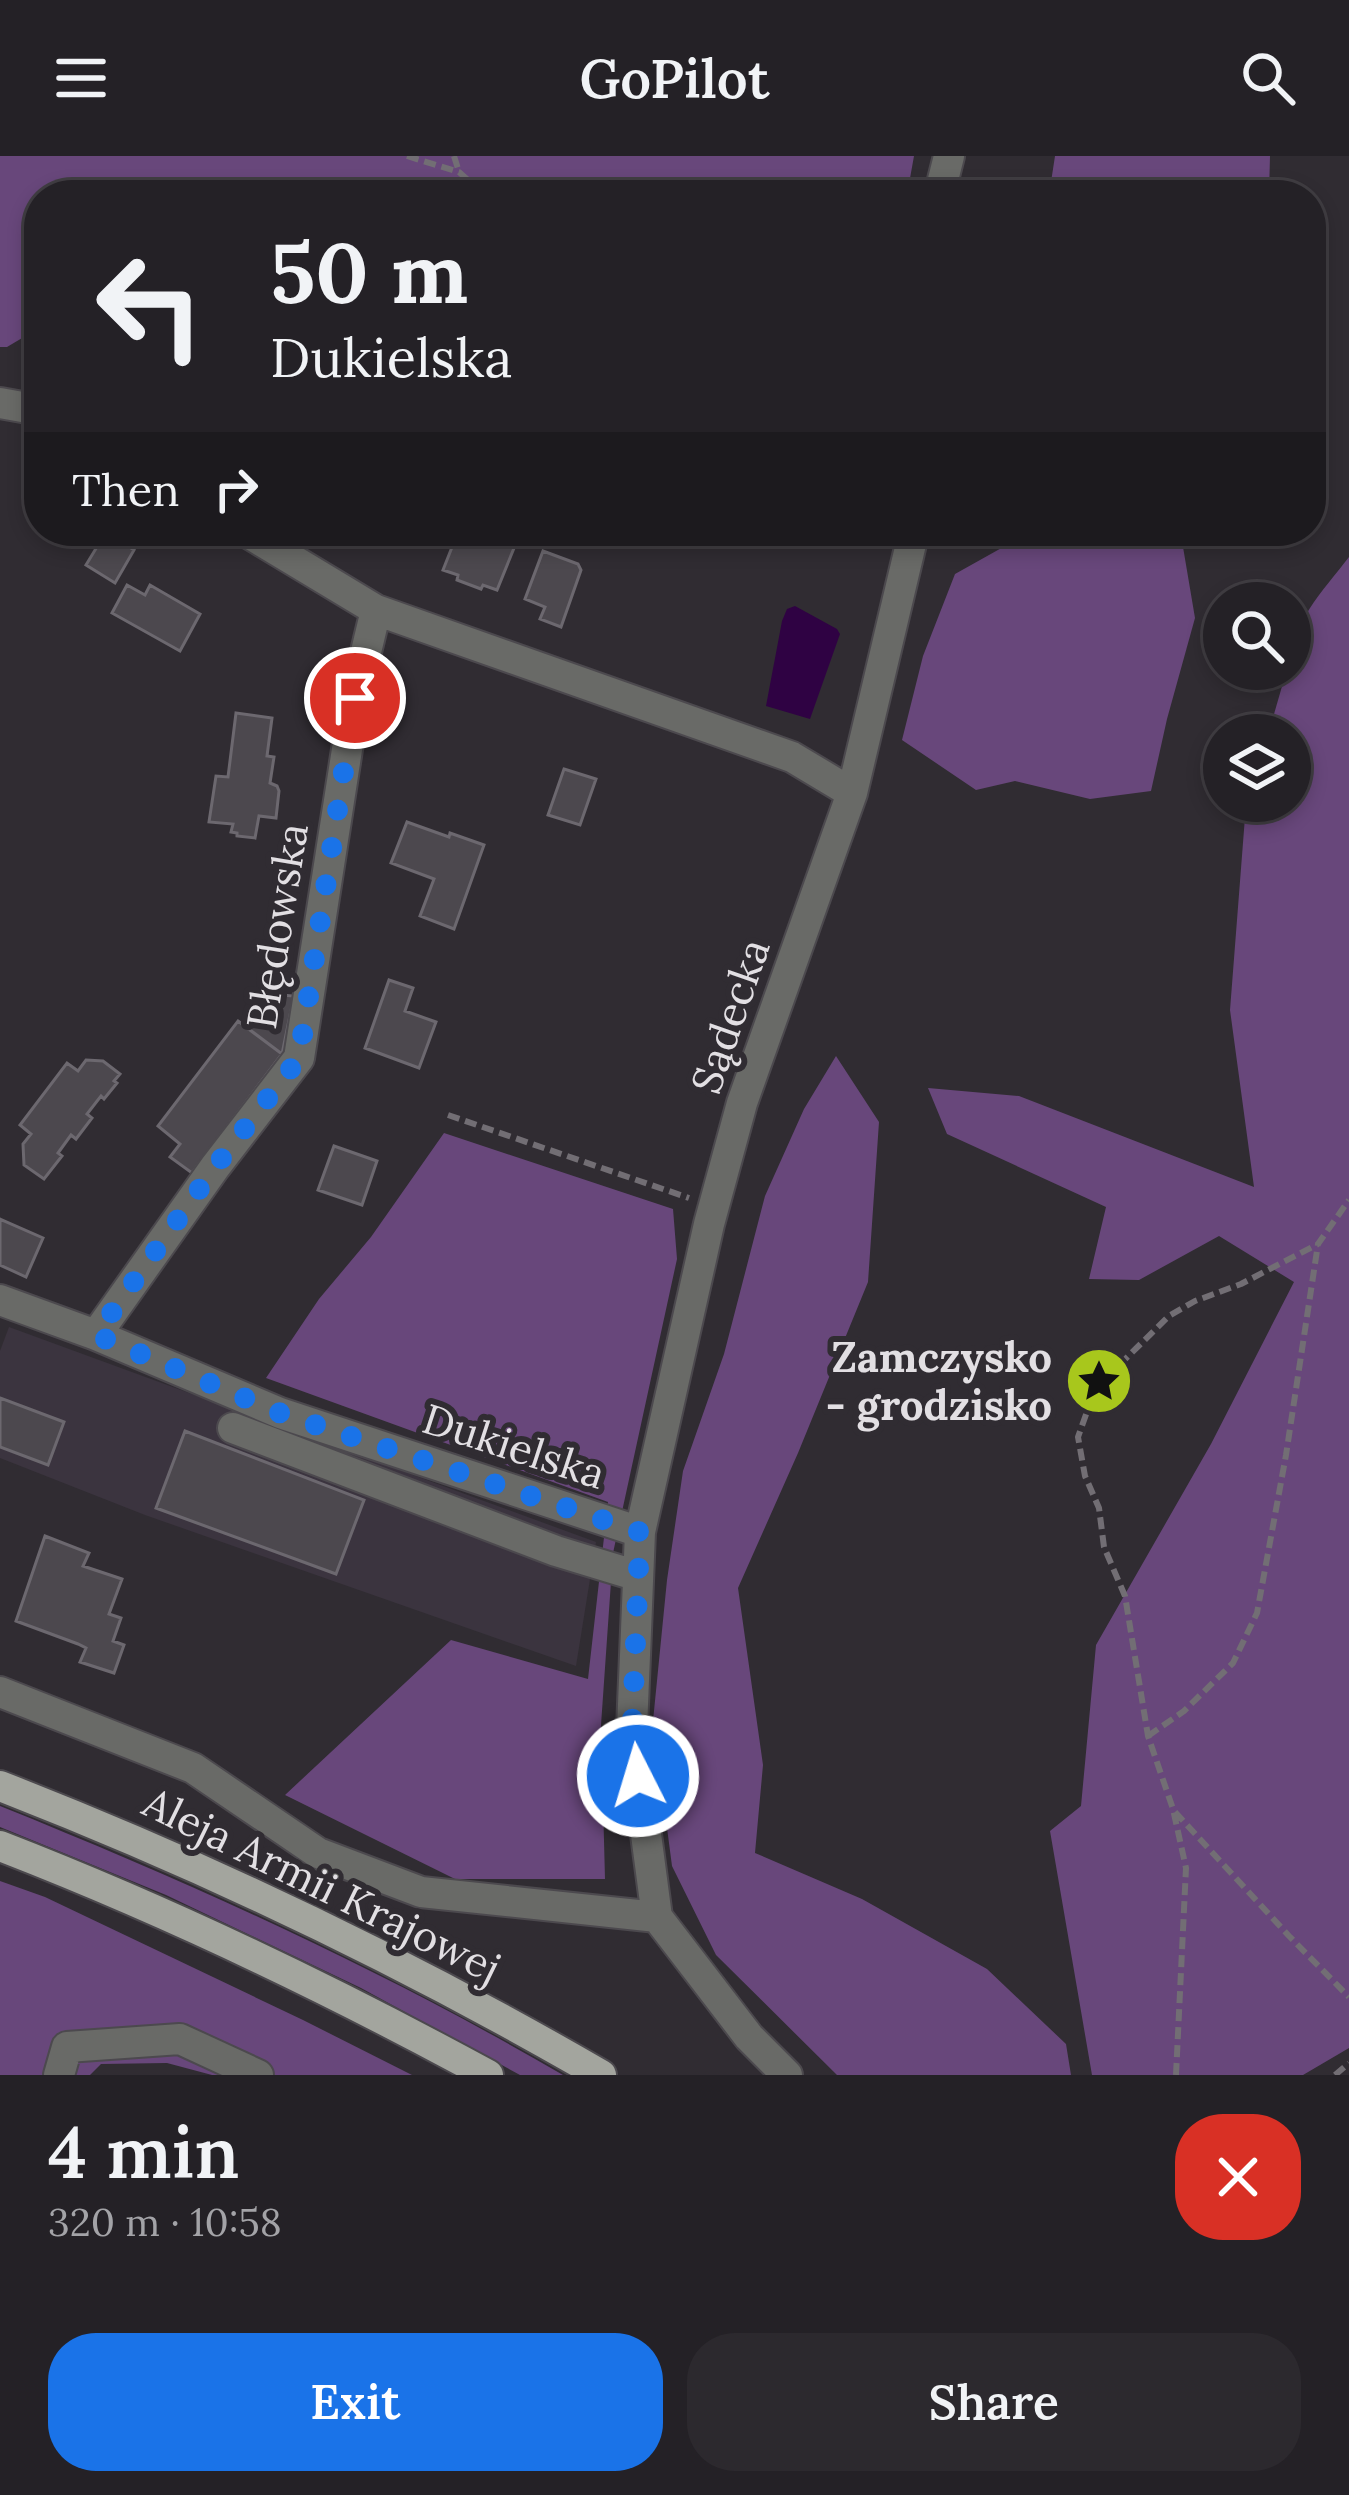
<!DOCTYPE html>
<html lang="en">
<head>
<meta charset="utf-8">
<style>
	:root { --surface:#242126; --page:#2c292e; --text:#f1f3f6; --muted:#a3a3a7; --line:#413e43; --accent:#1a73e8 }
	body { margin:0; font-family:Lora,serif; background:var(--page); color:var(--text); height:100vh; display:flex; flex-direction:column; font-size:45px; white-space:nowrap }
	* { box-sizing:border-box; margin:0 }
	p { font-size:39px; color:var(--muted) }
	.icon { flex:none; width:66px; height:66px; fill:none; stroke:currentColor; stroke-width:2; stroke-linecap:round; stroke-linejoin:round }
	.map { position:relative; height:1919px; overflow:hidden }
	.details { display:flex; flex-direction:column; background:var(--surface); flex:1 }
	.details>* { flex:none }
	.guide { position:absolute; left:24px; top:24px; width:1302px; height:366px; border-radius:48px; box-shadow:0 6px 18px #0003,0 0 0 3px var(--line); background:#242126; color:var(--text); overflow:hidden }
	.tools { position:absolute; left:1203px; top:426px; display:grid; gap:24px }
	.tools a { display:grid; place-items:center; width:108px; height:108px; border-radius:50%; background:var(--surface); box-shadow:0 6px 18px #0003,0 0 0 3px var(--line); font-size:60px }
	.pin { position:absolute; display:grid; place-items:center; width:102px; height:102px; color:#fff; margin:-51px; border:6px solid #fff; border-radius:50%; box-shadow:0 3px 12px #0007 }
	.me { position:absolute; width:132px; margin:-66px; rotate:355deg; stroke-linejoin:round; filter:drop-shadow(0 0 9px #0008) }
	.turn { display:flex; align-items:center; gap:42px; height:252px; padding:0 48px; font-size:54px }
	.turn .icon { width:156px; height:156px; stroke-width:2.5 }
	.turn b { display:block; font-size:84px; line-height:102px }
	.then { display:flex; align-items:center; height:114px; padding:0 48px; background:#0003; gap:24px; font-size:45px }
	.round { display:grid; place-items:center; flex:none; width:126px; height:126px; border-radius:48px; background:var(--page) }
	.summary { display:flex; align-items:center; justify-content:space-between; height:204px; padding:0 48px }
	h1 { font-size:72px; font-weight:600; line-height:90px }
	.primary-button { display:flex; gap:24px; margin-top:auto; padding:24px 48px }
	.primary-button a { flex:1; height:138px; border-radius:48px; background:var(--accent); color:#fff; font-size:48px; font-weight:600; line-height:138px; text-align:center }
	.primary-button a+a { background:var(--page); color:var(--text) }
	header { display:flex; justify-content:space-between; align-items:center; height:156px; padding:0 48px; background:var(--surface); font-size:54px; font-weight:600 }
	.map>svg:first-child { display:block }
</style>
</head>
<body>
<header><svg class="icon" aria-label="menu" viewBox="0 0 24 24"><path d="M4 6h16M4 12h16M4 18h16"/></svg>GoPilot<svg class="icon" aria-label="search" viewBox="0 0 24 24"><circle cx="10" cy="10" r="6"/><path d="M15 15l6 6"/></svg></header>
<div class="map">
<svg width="1349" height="1919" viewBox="0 0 1349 1919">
	<rect width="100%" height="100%" fill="#302c32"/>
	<path fill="#3b343f" d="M9 1171 596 1386 576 1510 145 1359 0 1302V1195Z"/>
	<path fill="#68477b" d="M0 0H914L907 39H39V172L7 191H0Z
		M1055 0H1270L1269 39H1057L1051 26Z
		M1075 375H1160L1183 391 1195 462 1167 563 1151 635 1090 643 1015 625 976 634 902 584 923 500 955 418 1021 381Z
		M1349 401V1892L1303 1919H1092L1050 1675 1081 1650 1096 1489 1211 1288 1294 1126 1219 1080 1139 1124 1089 1123 1106 1051 947 978 928 932 1019 940 1254 1031 1230 854 1245 661 1250 645H1290V579H1268L1287 513H1290C1290 467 1323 435 1349 401Z
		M836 900 879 966 868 1126 798 1297 738 1432 763 1609 755 1697 862 1743 987 1813 1066 1888 1071 1919H837L716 1799 672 1710 653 1565 667 1424 683 1315 724 1198 765 1040 804 953Z
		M444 977 673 1053 677 1103 613 1397 601 1569 605 1723H455L285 1639 451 1484 588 1523 608 1346 266 1222 319 1143 371 1081Z
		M0 1650C194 1728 383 1814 563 1919H520L361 1832 166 1739 0 1671Z
		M0 1725 45 1741 303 1864 412 1919H212L167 1907 101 1908 90 1919H0Z"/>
	<path fill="#2f0243" d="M795 450 837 473 840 478 810 563 766 550 782 465 787 453Z"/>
	<path fill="#4c484e" stroke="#6c686f" stroke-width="3" d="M106 376 134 394 115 427 86 409Z
		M458 376 473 382 475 377 514 392 497 434 483 429 481 433 457 424 458 419 443 414Z
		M543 395 578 408 581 414 561 471 540 463 545 451 525 443Z
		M127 429 145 439 150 429 200 458 180 495 112 457Z
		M236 557 272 562 267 600 274 601 270 627 277 630 279 635 276 662 259 660 255 682 237 680V677L231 676 233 668 209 666 216 620 228 621Z
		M564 613 596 623 580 669 548 659Z
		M407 666 449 681 450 677 484 689 454 773 420 760 434 723 391 707Z
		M389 824 413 832 405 855 436 866 419 912 365 892Z
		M255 837 294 840 282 898 246 871 253 858Z
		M238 865 282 898 192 1017 170 1001 180 988 158 970Z
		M86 904 103 905 120 918 114 925 117 927 104 943 101 940 87 958 92 962 76 983 71 979 58 997 62 1000 44 1023 24 1009 23 988 31 978 20 969 67 907 78 915Z
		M334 990 377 1005 362 1049 318 1034Z
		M0 1063 43 1082 26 1121 0 1109Z
		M0 1242 64 1266 48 1309 0 1291Z
		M185 1275 364 1344 336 1418 156 1352Z
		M45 1380 89 1397 83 1410 122 1423 109 1458 121 1462 113 1485 124 1489 114 1517 80 1506 86 1492 78 1488 16 1465Z"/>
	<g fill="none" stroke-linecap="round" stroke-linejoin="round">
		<defs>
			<path id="minor" d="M943 39V24L949 0
				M0 247 39 254
				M245 375 376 454 792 601 852 637
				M0 1144 96 1179 280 1257 640 1376 632 1573 657 1761 749 1881 787 1919
				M96 1179 215 1011 299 902 355 542 376 454
				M233 1272 556 1395 638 1420
				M640 1376 709 1068 742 947 852 637 914 375
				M0 1536 193 1612 318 1697 421 1736 657 1761
				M59 1919 67 1891 180 1883 258 1919"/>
			<path id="major" d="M0 1630C208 1711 408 1807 601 1919
				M0 1690C168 1755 330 1833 488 1919"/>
		</defs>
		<use href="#minor" stroke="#4c494e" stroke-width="34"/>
		<use href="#major" stroke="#4c494e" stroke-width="34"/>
		<path stroke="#726e74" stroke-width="6" stroke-dasharray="12 6" stroke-linecap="butt" d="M407 0 459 16 485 39
			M454 0 459 16
			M448 959 689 1042
			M1148 1580 1184 1555 1233 1507 1257 1457 1286 1299 1318 1088 1349 1044
			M1175 1656 1289 1780 1349 1841
			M1176 1919 1186 1712 1173 1653 1148 1580 1125 1440 1104 1391 1099 1352 1085 1320 1078 1281 1088 1253 1105 1223 1169 1160 1195 1145 1241 1128 1318 1088
			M1335 1919 1349 1907"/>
		<use href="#minor" stroke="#696a67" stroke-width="30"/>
		<use href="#major" stroke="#a3a59e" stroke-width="30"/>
	</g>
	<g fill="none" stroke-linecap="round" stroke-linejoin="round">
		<path stroke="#1a73e8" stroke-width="21" stroke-dasharray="0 37.8" d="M355 542 299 902 215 1011 96 1179 280 1257 640 1376 632 1573 638 1620"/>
	</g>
	<defs>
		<symbol id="sight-disc" viewBox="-11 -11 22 22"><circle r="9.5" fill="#a8c71c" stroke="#302c32"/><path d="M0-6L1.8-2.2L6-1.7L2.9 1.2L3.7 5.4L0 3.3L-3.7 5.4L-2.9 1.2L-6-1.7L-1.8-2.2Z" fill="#111"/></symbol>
	</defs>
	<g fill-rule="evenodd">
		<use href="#sight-disc" x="1061" y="1187" width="76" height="76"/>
	</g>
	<g text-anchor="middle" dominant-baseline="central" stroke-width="12" stroke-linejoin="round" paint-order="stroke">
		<g font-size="42" fill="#e2dfe3" stroke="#302c32">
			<text transform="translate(277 770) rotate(-81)">Błędowska</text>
			<text transform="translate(730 860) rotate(-71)">Sądecka</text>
			<text transform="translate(514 1290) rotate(18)">Dukielska</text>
			<text transform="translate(322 1729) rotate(26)">Aleja Armii Krajowej</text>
		</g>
		<g font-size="42" font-weight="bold" fill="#e2dfe3" stroke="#302c32" text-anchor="end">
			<text x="1052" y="1201">Zamczysko<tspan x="1052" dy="48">- grodzisko</tspan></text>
		</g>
	</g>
</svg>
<div class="tools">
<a><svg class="icon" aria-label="search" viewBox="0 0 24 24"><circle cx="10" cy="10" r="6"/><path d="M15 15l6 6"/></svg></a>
<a><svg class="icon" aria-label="layers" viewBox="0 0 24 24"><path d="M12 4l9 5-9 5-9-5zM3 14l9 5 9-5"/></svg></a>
</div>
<div class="pin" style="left:355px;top:542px;background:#d93025"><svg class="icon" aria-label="arrive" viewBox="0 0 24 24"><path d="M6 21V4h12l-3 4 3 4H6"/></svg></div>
<svg class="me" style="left:638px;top:1620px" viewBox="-20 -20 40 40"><circle r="17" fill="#1a73e8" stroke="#fff" stroke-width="3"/><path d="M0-11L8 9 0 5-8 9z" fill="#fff"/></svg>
<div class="guide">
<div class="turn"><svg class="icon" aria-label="left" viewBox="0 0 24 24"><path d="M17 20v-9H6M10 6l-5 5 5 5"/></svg><div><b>50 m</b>Dukielska</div></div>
<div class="then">Then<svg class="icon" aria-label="right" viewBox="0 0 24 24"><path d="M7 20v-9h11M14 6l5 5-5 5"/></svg></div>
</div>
</div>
<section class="details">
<div class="summary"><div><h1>4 min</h1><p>320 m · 10:58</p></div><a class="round" style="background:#d93025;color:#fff"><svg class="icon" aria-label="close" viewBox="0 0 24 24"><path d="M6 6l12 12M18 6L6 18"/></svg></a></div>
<div class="primary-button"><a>Exit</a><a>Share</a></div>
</section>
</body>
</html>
